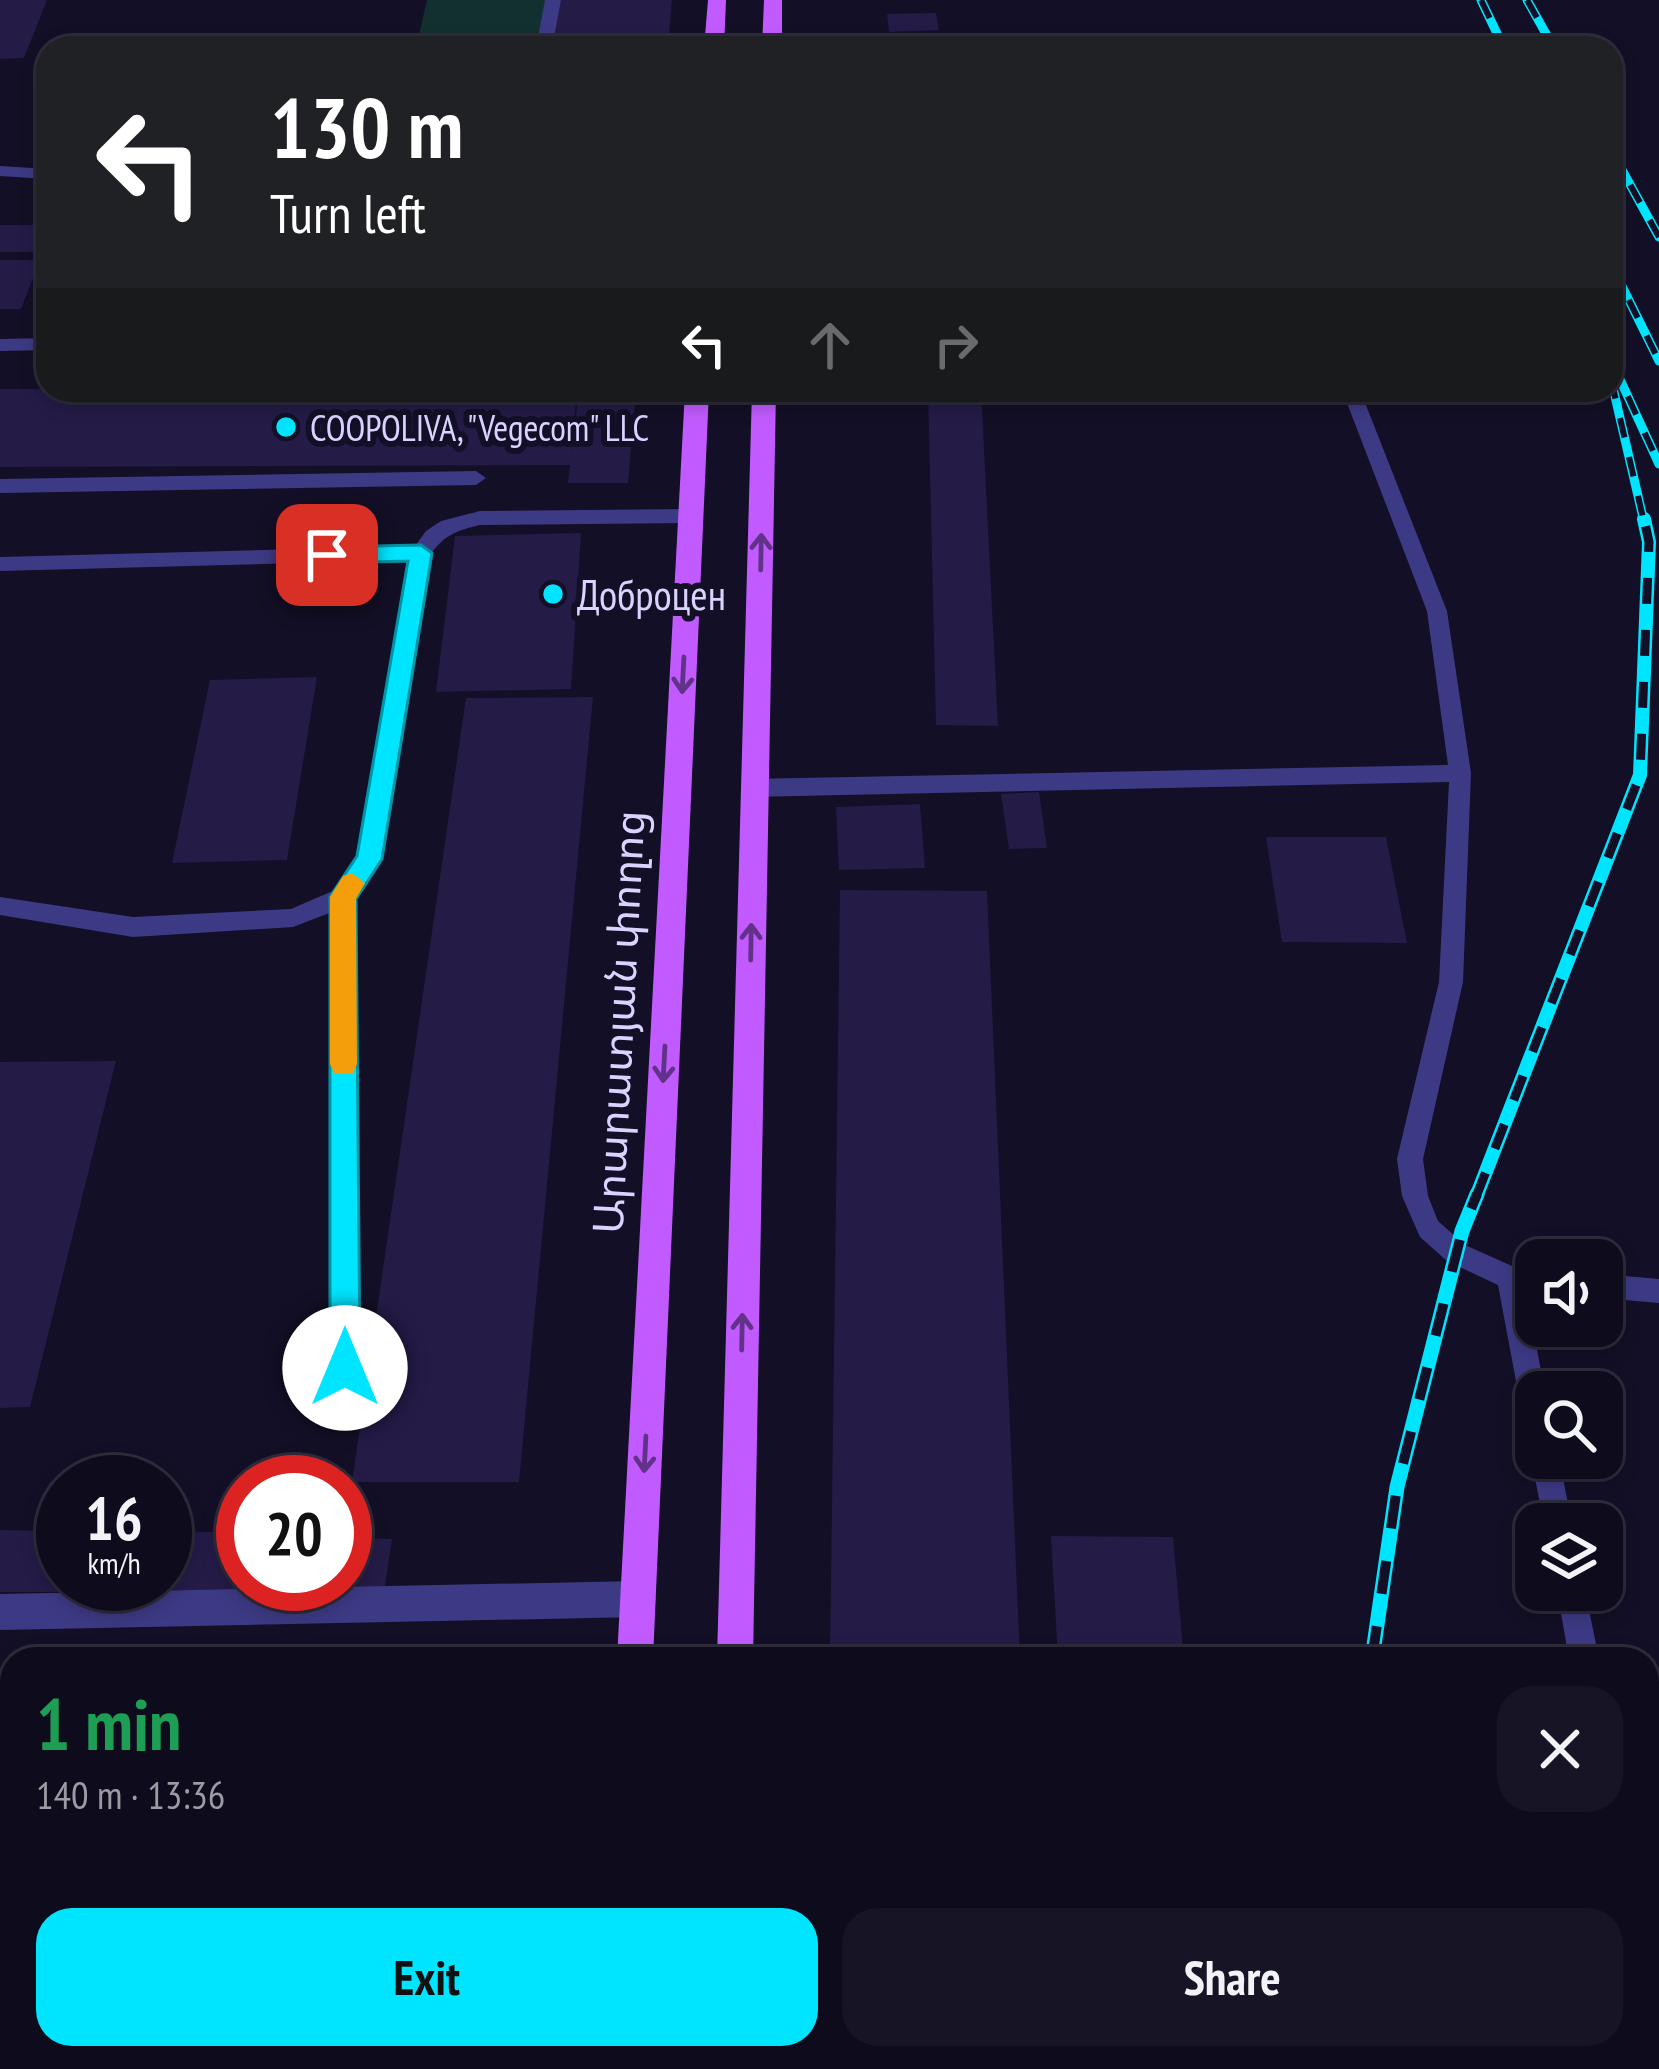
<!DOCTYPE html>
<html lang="en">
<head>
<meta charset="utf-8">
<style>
	:root { --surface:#0e0b1c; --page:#171425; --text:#f1f3f6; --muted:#9b9ba3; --line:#2e2b3b; --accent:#00e5ff }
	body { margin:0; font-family:"PT Sans Narrow","Noto Sans Armenian",sans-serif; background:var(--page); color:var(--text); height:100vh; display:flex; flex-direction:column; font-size:45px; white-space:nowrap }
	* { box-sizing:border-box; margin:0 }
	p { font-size:39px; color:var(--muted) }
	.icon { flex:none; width:66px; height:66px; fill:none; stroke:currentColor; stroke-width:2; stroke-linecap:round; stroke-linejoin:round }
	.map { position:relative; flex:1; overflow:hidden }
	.sheet { position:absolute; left:0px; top:1647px; width:1659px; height:423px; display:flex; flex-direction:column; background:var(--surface); border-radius:36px 36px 0 0; box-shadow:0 6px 18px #0003,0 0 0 3px var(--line) }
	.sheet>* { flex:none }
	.top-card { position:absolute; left:36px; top:36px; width:1587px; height:366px; border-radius:36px; box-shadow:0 6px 18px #0003,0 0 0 3px var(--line); background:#202124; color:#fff; overflow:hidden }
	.buttons { position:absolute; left:1515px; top:1239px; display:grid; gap:24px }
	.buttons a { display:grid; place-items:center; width:108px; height:108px; border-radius:24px; background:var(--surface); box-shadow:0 6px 18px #0003,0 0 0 3px var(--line); font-size:60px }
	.speed { position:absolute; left:36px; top:1455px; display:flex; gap:24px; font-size:60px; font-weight:700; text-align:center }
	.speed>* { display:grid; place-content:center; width:156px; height:156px; border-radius:50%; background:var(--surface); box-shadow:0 6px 18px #0003,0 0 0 3px var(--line); line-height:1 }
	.speed small { font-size:30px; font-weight:400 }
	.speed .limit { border:18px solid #d22; background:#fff; color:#111 }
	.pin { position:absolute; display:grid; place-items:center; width:102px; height:102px; color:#fff; margin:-51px; border-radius:24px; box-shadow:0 6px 18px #0006 }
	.me { position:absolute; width:132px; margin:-66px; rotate:0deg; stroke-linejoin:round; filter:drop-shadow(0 0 9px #0008) }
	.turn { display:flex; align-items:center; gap:42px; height:252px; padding:0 36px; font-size:54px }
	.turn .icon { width:156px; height:156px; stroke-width:2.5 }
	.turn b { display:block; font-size:84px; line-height:102px }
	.lanes { display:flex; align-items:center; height:114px; padding:0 36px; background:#0003; justify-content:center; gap:60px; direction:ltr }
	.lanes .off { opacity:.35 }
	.round { display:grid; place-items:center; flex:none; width:126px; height:126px; border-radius:36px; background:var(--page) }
	.headline { display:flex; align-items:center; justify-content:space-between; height:204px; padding:0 36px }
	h1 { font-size:72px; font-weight:600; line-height:90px; color:#1e9e55 }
	.cta { display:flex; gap:24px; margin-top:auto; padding:24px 36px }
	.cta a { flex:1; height:138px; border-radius:36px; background:var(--accent); color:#111; font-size:48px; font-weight:600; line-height:138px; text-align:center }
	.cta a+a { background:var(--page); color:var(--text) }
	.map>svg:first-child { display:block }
</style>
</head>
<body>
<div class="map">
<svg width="1659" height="2069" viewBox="0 0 1659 2069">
	<rect width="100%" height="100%" fill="#130f26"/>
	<path fill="#12302f" d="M427 0H548L540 48H416Z"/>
	<path fill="#241b47" d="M0 0H47L24 58 0 59Z
		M558 0H672L668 48H550Z
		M936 13 939 30 889 32 887 14Z
		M0 225H48L44 252H0Z
		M0 260H40L21 309H0Z
		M0 389 577 390 571 457 579 390H636L628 483H568L570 465 0 467Z
		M928 390H981L998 726 936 725Z
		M581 533 571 689 436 692 455 536Z
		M317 677 287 860 172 863 210 680Z
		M593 697 519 1482H352L466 698Z
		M1039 792 1047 848 1009 849 1001 794Z
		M920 804 925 868 839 870 836 807Z
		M1266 837H1386L1407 943 1282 942Z
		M840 890 987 891 1020 1659H830Z
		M116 1061 30 1407 0 1408V1062Z
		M0 1530 63 1531V1584H73L71 1592H0Z
		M174 1531 243 1533V1584H345V1537L392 1539 383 1598 160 1590Z
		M1051 1536 1173 1537 1184 1659H1058Z
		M10 1877 12 1980H0V1924Z"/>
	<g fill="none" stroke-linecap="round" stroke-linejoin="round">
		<path fill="#3d3a85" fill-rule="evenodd" d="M545 0H561L552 48H536Z
			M0 166 48 169V179L0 176Z
			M48 338V350L0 351V339Z
			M1342 390H1360L1447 611 1471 773 1463 982 1423 1159 1428 1196 1438 1221 1465 1245 1512 1266 1536 1268V1292L1526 1291 1545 1392H1536V1426L1526 1422 1522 1413 1498 1285 1447 1261 1420 1237 1402 1196 1397 1159 1439 982 1449 782 755 797 744 788 755 779 1448 765 1427 611Z
			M476 471 486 478 476 485 0 493V479Z
			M691 509 701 516 691 523 480 525C458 530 444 535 431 554L380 859 354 899 358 1368 354 1377 345 1381 336 1377 332 1368V912L293 927 133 937 0 915V897L133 917 291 909 335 890 358 857 410 560 0 571V557L415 546 426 531 441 521 480 511Z
			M1602 1274 1659 1279V1303L1602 1298Z
			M1536 1448V1458H1559L1572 1524H1544L1531 1458Z
			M1557 1590H1585L1599 1659H1569Z
			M1647 1965 1659 1971V2058L1647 2052Z"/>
		<path fill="#3d3a85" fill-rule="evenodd" d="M638 1581 651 1586 656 1599 651 1612 638 1617 0 1630V1594Z"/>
		<path fill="#c25bff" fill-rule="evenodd" d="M708 0H726L724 48H704Z
			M764 0H782V48H762Z
			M685 390H709L653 1659H617Z
			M752 390H776L753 1659H717Z
			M595 2058H635L636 2069H594Z
			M706 2058H746V2069H704Z"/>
		<defs>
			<path id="rail-far2" d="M1481 0 1504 48
				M1527 0 1554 48
				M1611 150 1659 237
				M1611 264 1659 361
				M1611 360 1659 464
				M1611 379 1644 522"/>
			<path id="rail-far1" d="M1476 1197 1640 775 1649 542 1644 519"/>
			<path id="rail" d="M1372 1659 1397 1487 1462 1231 1477 1194
				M1338 2058V2069"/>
		</defs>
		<use href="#rail-far2" stroke="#00e5ff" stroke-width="9"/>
		<use href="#rail-far1" stroke="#00e5ff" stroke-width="14"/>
		<use href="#rail" stroke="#00e5ff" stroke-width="15"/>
		<use href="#rail-far2" stroke="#130f26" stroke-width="6" stroke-dasharray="20" stroke-linecap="butt"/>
		<use href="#rail-far1" stroke="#130f26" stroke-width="9" stroke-dasharray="26" stroke-linecap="butt"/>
		<use href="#rail" stroke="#130f26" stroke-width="10" stroke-dasharray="33" stroke-linecap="butt"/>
	</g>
	<defs><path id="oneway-shaft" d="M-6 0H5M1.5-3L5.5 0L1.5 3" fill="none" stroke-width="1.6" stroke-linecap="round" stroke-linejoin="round" transform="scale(3)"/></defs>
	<g stroke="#623188">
		<use href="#oneway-shaft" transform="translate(761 552) rotate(-89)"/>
		<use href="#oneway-shaft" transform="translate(683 675) rotate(93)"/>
		<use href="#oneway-shaft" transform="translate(751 942) rotate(-89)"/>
		<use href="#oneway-shaft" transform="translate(664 1064) rotate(93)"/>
		<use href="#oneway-shaft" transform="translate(742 1332) rotate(-89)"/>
		<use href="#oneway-shaft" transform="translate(645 1454) rotate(93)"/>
	</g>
	<path fill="#00e5ff" stroke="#0095a6" stroke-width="3" d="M421 545 432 553 382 859 356 899 360 1368 356 1378 345 1383 334 1378 330 1368V897L357 856 408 561 327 563 316 555 327 547Z"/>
	<path fill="#f59e0b" d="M352 873 365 883 356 899 357 1064 353 1073H334L330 1064V897L343 876Z"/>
	<g fill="#00e5ff" stroke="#130f26" stroke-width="4.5">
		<circle cx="286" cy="427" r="12"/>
		<circle cx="553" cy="594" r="12"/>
	</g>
	<g text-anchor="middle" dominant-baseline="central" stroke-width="12" stroke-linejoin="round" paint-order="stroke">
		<g font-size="36" fill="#d9d4ff" stroke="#130f26" text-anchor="start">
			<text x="310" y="427">COOPOLIVA, "Vegecom" LLC</text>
		</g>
		<g font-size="42" fill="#d9d4ff" stroke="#130f26" text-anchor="start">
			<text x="577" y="594">Доброцен</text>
		</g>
		<g font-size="42" fill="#d9d4ff" stroke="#130f26">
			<text transform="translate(618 1022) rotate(-87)">Արարատյան փողոց</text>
		</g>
	</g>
</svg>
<div class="buttons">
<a><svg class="icon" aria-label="sound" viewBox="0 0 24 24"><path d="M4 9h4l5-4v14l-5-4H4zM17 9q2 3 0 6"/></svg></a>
<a><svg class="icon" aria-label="search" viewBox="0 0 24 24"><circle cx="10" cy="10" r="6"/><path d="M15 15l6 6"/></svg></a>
<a><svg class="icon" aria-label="layers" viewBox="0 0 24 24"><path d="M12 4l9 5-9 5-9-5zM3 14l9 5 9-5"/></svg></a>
</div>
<div class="speed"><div>16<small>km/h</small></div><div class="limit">20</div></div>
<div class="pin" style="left:327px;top:555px;background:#d93025"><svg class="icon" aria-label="arrive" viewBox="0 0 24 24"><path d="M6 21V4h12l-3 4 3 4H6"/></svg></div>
<svg class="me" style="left:345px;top:1368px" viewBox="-20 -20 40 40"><circle r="19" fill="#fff"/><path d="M0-13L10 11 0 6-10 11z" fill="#00e5ff"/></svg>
<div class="top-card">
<div class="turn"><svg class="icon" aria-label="left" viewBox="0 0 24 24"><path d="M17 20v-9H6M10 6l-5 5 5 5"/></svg><div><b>130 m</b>Turn left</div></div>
<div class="lanes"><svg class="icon" aria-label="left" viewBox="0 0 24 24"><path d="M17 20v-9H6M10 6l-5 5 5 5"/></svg><svg class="icon off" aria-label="ahead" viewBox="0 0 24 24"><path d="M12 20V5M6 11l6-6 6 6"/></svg><svg class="icon off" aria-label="right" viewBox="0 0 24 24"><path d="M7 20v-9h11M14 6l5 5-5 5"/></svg></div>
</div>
<section class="sheet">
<div class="headline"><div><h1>1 min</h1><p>140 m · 13:36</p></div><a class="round"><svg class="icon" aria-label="close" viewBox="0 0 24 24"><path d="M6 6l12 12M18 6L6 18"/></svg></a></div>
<div class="cta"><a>Exit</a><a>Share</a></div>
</section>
</div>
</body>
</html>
